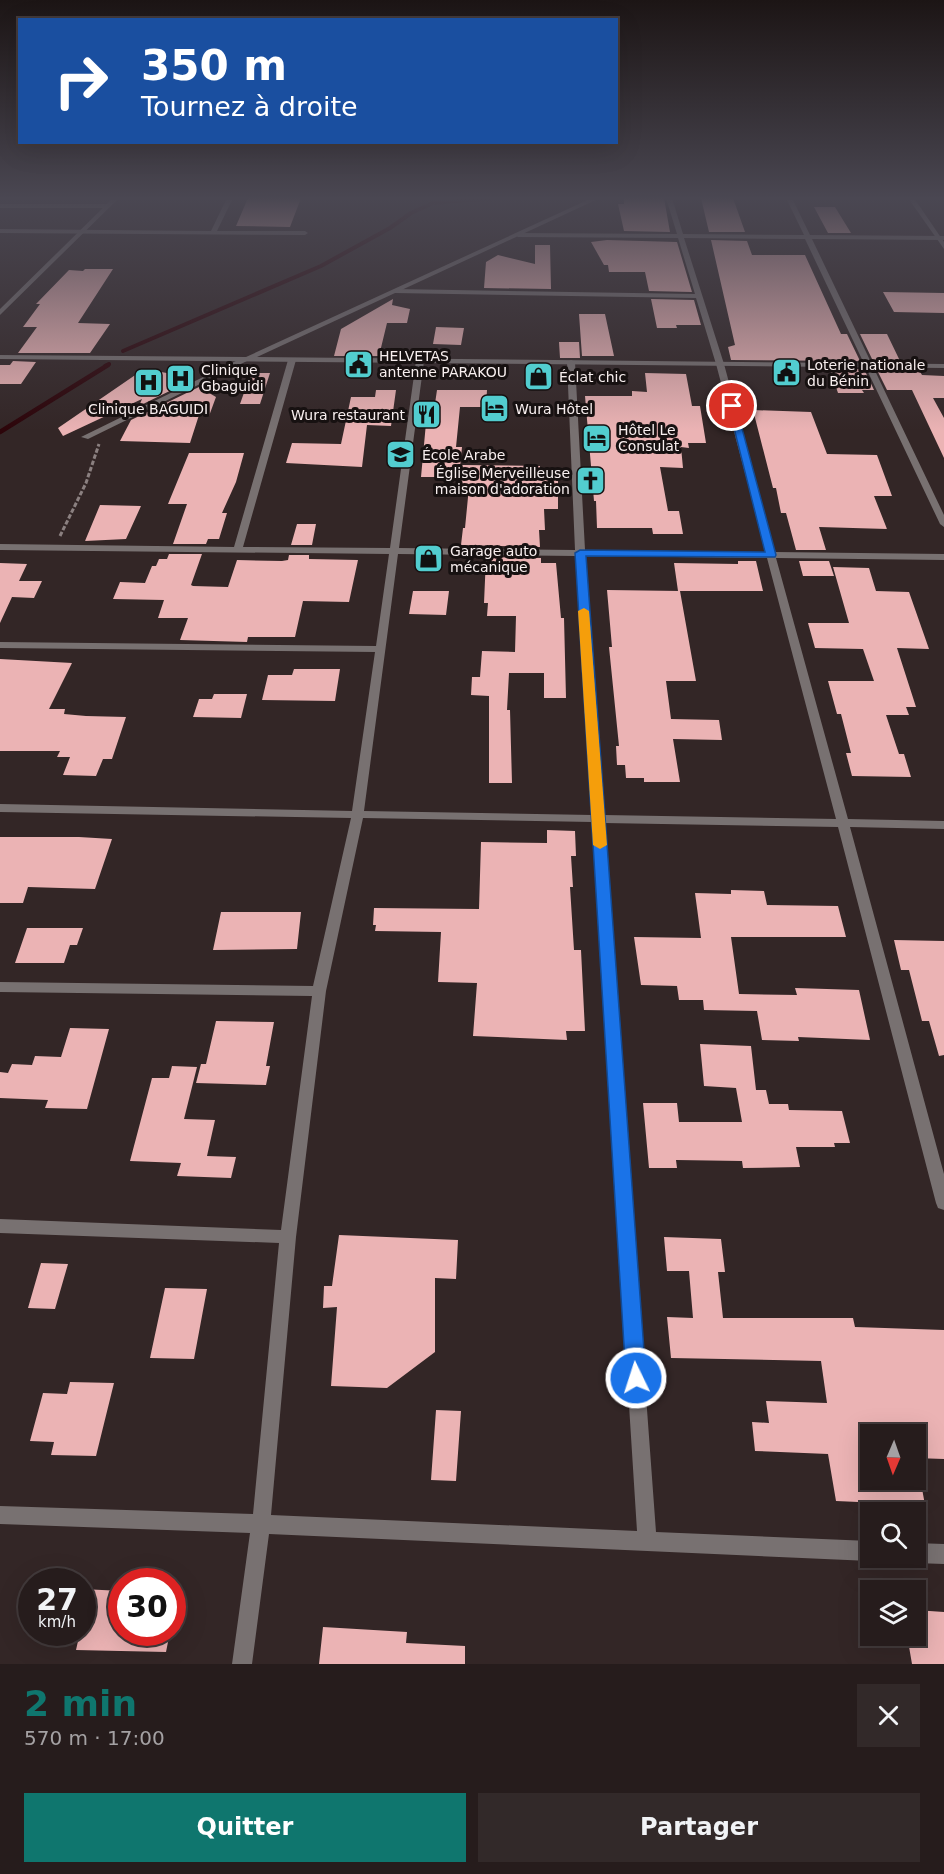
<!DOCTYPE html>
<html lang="fr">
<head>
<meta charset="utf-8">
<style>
	:root { --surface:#261c1c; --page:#322929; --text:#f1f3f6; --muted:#a4a1a3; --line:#423a3b; --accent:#0f766e }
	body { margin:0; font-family:"DejaVu Sans",sans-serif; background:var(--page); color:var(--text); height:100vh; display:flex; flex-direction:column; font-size:22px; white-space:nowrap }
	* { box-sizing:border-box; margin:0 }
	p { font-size:20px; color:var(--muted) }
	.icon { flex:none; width:33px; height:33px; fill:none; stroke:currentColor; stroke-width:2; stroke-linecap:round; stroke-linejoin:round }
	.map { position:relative; height:1664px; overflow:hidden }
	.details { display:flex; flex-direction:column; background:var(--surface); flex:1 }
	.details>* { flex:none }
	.hud { position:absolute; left:18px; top:18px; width:600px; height:126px; border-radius:0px; box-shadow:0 6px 24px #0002,0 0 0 2px var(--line); background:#1a4fa0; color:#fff; overflow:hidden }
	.needle { width:39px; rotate:182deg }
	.fabs { position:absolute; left:860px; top:1424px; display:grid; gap:12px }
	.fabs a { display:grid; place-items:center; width:66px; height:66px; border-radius:0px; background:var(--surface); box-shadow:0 6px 24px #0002,0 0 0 2px var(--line); font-size:30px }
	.speed { position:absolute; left:18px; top:1568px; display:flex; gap:12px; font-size:30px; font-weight:700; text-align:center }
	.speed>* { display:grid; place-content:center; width:78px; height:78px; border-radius:50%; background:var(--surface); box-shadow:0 6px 24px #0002,0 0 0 2px var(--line); line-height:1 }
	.speed small { font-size:15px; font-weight:400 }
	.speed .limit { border:9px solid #d22; background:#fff; color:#111 }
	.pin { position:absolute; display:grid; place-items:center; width:51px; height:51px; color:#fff; margin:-26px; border:3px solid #fff; border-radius:50%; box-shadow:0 2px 6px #0007 }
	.me { position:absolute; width:66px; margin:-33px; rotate:356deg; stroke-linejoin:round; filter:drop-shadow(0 0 4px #0008) }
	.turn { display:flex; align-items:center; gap:21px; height:126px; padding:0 24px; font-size:27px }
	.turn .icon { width:78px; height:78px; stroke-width:2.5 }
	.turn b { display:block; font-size:42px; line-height:51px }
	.round { display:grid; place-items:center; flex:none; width:63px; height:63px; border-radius:0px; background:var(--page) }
	.headline { display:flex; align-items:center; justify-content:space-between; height:102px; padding:0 24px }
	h1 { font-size:36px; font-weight:800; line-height:45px; color:var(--accent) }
	.action { display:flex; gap:12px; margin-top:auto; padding:12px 24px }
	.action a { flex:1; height:69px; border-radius:0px; background:var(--accent); color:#fff; font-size:24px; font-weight:800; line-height:69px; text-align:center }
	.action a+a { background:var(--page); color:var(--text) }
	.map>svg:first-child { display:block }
</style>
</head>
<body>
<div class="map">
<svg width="944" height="1664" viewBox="0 0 944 1664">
	<rect width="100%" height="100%" fill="#332626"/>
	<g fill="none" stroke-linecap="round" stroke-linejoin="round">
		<path stroke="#2d050a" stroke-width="4" d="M123 351 321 266 390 228 411 213 433 203 492 198
			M105 366 109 364"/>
		<path stroke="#2d050a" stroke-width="4.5" d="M0 432 108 365"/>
	</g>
	<path fill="#ebb3b4" d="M248 198H301L290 227 236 226Z
		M624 198H664L670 232 624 231 618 204H624Z
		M701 198H733L745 232H709Z
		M814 207H835L851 233H828Z
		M607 240 677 242 692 292 649 291 645 272H609L608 265H604L591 242Z
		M711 240 747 241 752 255H805L841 334H847L860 361 731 360 728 347 735 345Z
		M535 245H550L551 289 484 288 486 262 498 255 535 264Z
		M85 269H113L78 323 110 324 90 353H18L37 327H23L40 304H36L69 270 83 271Z
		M883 292 944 293V313L894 312Z
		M393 299 392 305 410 309 407 323H387L379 356H334L341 329Z
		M651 299 694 300 701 325H676L677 328H657Z
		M579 314H605L614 356H582Z
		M436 327 464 328 461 345 433 344Z
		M860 334H887L900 361H873Z
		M559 342H579L580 358H560Z
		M13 361 36 362 21 384H0V365H10Z
		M144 369 184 376 180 377 188 382 139 406 142 399 63 436 58 428Z
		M830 369H864L874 390H862L864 393H838Z
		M877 370H919L922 375 944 376V398H933L944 418V458L912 390H887Z
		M251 373H270L260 404H240Z
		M645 373 686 374 692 406H700L706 443H688L689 448 681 447 683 468 660 467 668 511H679L683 534H653L652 528H597L596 501H594L585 396H632V391L647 392Z
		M199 387 216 397 209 416 199 415 190 443 120 441 131 420Z
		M376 390H396L391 426 367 425 362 467 286 463 292 443 341 444 351 397H375Z
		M437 390H487L486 407H460L456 447H462L459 477H421L426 423 432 424Z
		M753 410 811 412 827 454 877 455 892 496H874L887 529 819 527 826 550H796L786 513H781L776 488H773Z
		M189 453H244L236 482 222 513H227L219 539H208L206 544H173L187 504H168Z
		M462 465 540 466V469H558V509H544L545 530H539L540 547 461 545 463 528H465L469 487H460Z
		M100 505 141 506 126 539 85 541Z
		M297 524H316L312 545H291Z
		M169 554H202L191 585 193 586 228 587 237 560 282 561 288 560 289 555H309V559L358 560 349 602 303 601 295 637H248L247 642 180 640 188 618H158L164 600 113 599 120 582 145 583 152 566H156L159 559H167Z
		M486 557 541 558V563H556L561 618H564L566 698H544V673H509L507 710H510L512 783H489V696L471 695 472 677H480L482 651 515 652 516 616H487L488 603H484Z
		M738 561H756L763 591H678L674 563 738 564Z
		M799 561H829L834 576H803Z
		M0 563 27 564 19 581H42L34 598 12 597 0 623Z
		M833 567 869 568 876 591 909 592 929 649 897 648 916 707H906L909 715H886L899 754H904L911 777 852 776 846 753H851L841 714H837L828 681H874L863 649 815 648 808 623H849Z
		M607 590 680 591 696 681H666L671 719 719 720 722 740 673 739 680 782H644V778H626L625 765H617L616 746H619L609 647H612Z
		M413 591H449L446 615 409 614Z
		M0 659 72 663 49 709H65L64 714 86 716 126 717 112 759H103L96 776 63 775 70 757H57L60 751H0Z
		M294 669H340L335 701 262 700 268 675H292Z
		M214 694H247L241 718 193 717 199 699H212Z
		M547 830 575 831 576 856H571L573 887H570L574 950H581L585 1031H566L567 1040 473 1036 477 983 438 982 441 932 375 931 376 925H373L374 908 479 909 481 842 547 843Z
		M0 837H79L112 839 95 889 28 887 23 903H0Z
		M731 890 764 891 767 905 838 906 846 937H731L739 994 797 995 795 988 859 990 870 1040 798 1037 799 1041 762 1040 757 1011 704 1010 703 1000H679L677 986 641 985 634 937 701 938 695 893 731 894Z
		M221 912H301L297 949 213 950Z
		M27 928H83L77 945H70L64 963H15Z
		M894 940 944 941V1055L939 1056 929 1021H922L909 970H901Z
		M216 1021 274 1022 266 1066H270L266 1085 196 1083 201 1064H206Z
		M70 1028 109 1029 87 1109 45 1108 48 1100 0 1098V1072L8 1073 12 1064 32 1065 35 1056 61 1057Z
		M700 1044 751 1046 756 1090H766L769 1104H788L789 1110 842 1111 850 1143H834L835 1147H796L800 1167 743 1168 742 1161 676 1160 677 1168H649L643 1103H677L679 1122H742L736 1088 704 1086Z
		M172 1066 197 1067 184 1119 215 1120 207 1156 236 1157 231 1178 177 1176 181 1163 130 1161 152 1078H169Z
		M339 1235 458 1240 456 1279 435 1278V1352L387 1388 331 1386 337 1307 323 1308 324 1286H332Z
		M664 1237 721 1239 725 1272H718L723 1318H853L855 1327 944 1330V1459L915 1458V1434H870V1479L921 1483 925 1505 836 1501 828 1454 755 1451 752 1422 769 1423 766 1401 827 1403 821 1361 671 1358 667 1317 693 1318 689 1271H667Z
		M41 1263 68 1264 55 1309 28 1308Z
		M165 1288 207 1289 194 1359 150 1358Z
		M70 1382 114 1383 96 1456 51 1455 54 1442 30 1441 43 1393 67 1394Z
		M436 1410 461 1411 456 1481 431 1480Z
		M82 1589 122 1591V1632H170L166 1652 76 1650 80 1632H82Z
		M915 1610 944 1612V1664H912L907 1635H915Z
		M323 1627 407 1632 406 1643 465 1646V1664H319Z"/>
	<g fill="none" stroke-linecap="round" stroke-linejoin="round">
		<path stroke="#8b8080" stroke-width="3" stroke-dasharray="4.5 2" stroke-linecap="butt" d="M60 536 86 483 99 444"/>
		<path fill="#787171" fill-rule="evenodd" d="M227 198H233L217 231H305L308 233 305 235 0 233V229L211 231Z
			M666 198H672L683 234 804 235 786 198H792L810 235 944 236V240L812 239 944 515V527L940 524 805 239 684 238 724 364 775 552 944 554V560L776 558 848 819 944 821V829L850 827 944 1174V1210L938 1208 936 1203 838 827 604 823 656 1532 870 1541V1557H877L870 1561 269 1534 252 1664H232L250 1533 0 1524V1506L253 1514 279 1243 0 1233V1219L281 1230 312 996 0 992V982L313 986 351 818 0 812V804L352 811 375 652 0 648V642L376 646 389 554 0 550V544L234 547 288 360 292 358 296 360 243 547 390 548 416 361 420 359 424 361 399 548 575 550 567 362 571 360 575 362 585 550 766 552 716 364 696 298 395 293 392 291 395 289 695 294 678 238 518 237 515 235 518 233 677 234ZM398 554 576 556 592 815 364 811ZM585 556 767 558 836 819 604 815ZM363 818 592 822 637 1531 271 1515 296 1237 326 991Z
			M0 204H108L111 206 108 208H0Z
			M244 357 251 359 88 439 81 437Z
			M915 1543 944 1544V1564L915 1563 908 1560 907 1557H915Z"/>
		<path fill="#787171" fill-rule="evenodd" d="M113 198H119L0 315V309Z
			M592 198H600L257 357 944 364V368L0 359V355L246 357Z
			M908 198H914L944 242V249Z"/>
	</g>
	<linearGradient id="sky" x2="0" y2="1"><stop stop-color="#1c1515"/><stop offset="0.46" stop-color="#4a4752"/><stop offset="1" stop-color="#4a4752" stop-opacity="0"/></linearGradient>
	<rect width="944" height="431" fill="url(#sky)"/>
	<path fill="#1a73e8" stroke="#114b97" stroke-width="1.5" d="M728 404 736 406 776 555 775 557 586 556 646 1378 643 1384 636 1387 629 1384 626 1378 575 553 580 550 765 552Z"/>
	<path fill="#f59e0b" d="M584 608 589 611 607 845 600 849 593 845 578 611Z"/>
	<defs>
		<symbol id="civic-square" viewBox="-11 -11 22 22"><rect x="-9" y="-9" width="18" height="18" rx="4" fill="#52cdcf" stroke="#171111"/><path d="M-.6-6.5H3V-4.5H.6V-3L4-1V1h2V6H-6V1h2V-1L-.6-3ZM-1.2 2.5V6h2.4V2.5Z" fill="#111"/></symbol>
		<symbol id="shop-square" viewBox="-11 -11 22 22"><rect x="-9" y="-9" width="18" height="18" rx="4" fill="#52cdcf" stroke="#171111"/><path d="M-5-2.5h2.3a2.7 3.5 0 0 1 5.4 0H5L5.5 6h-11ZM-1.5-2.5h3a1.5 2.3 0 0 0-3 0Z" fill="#111"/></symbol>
		<symbol id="hospital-square" viewBox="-11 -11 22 22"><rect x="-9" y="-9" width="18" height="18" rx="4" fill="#52cdcf" stroke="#171111"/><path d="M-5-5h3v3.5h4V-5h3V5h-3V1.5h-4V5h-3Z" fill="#111"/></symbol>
		<symbol id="hotel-square" viewBox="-11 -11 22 22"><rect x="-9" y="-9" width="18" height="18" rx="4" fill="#52cdcf" stroke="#171111"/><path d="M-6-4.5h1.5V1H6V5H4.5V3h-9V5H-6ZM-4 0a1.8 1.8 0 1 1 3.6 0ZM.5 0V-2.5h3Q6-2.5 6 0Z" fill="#111"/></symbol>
		<symbol id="restaurant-square" viewBox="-11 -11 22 22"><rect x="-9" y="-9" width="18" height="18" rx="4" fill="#52cdcf" stroke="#171111"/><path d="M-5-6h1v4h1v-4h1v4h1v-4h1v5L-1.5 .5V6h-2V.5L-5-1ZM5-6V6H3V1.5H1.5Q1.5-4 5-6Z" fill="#111"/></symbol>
		<symbol id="school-square" viewBox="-11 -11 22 22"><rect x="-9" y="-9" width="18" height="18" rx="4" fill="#52cdcf" stroke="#171111"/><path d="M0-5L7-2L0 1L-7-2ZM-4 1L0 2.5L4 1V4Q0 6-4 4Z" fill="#111"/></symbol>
		<symbol id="church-square" viewBox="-11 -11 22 22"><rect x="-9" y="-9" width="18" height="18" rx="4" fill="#52cdcf" stroke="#171111"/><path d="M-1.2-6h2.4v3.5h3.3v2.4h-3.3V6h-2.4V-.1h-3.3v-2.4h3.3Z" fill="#111"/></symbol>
	</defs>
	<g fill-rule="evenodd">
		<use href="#civic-square" x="342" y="348" width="33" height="33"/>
		<use href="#civic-square" x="770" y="356" width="33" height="33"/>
		<use href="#shop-square" x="522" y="360" width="33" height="33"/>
		<use href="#hospital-square" x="164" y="362" width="33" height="33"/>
		<use href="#hospital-square" x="132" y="366" width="33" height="33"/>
		<use href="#hotel-square" x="478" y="392" width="33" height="33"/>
		<use href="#restaurant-square" x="410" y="398" width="33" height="33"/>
		<use href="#hotel-square" x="580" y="422" width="33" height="33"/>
		<use href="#school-square" x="384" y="438" width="33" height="33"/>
		<use href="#church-square" x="574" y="464" width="33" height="33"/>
		<use href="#shop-square" x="412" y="542" width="33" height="33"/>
	</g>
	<g text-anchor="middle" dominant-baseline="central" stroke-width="6" stroke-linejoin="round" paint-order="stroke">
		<g font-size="14" fill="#f8efef" stroke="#171111" text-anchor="start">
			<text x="379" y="356">HELVETAS<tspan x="379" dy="16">antenne PARAKOU</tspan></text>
			<text x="807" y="365">Loterie nationale<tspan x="807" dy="16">du Bénin</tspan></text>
			<text x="201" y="370">Clinique<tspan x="201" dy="16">Gbaguidi</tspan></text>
			<text x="559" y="377">Éclat chic</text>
			<text x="148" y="409" text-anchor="middle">Clinique BAGUIDI</text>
			<text x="515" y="409">Wura Hôtel</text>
			<text x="405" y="415" text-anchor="end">Wura restaurant</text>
			<text x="618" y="430">Hôtel Le<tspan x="618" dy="16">Consulat</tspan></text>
			<text x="422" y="455">École Arabe</text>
			<text x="570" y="473" text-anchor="end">Église Merveilleuse<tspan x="570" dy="16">maison d'adoration</tspan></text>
			<text x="450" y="551">Garage auto<tspan x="450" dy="16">mécanique</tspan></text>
		</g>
	</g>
</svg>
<div class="fabs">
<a><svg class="needle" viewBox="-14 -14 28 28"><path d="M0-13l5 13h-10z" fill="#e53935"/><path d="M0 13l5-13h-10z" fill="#a4a1a3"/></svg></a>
<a><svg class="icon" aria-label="search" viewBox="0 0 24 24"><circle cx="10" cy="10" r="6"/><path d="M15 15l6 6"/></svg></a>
<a><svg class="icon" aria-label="layers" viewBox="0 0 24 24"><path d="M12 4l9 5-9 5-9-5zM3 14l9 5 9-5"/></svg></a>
</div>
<div class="speed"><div>27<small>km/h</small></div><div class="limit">30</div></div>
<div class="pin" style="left:732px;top:406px;background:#d93025"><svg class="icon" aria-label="arrive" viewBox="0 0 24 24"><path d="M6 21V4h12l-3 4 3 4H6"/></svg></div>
<svg class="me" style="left:636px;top:1378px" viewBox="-20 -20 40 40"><circle r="17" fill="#1a73e8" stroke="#fff" stroke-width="3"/><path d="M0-11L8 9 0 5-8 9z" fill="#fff"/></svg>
<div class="hud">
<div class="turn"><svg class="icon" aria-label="right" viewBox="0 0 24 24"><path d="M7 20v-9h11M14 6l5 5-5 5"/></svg><div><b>350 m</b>Tournez à droite</div></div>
</div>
</div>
<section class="details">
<div class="headline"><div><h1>2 min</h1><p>570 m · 17:00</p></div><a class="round"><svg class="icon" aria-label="close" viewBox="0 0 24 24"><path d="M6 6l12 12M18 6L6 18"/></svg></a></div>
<div class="action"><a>Quitter</a><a>Partager</a></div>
</section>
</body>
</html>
